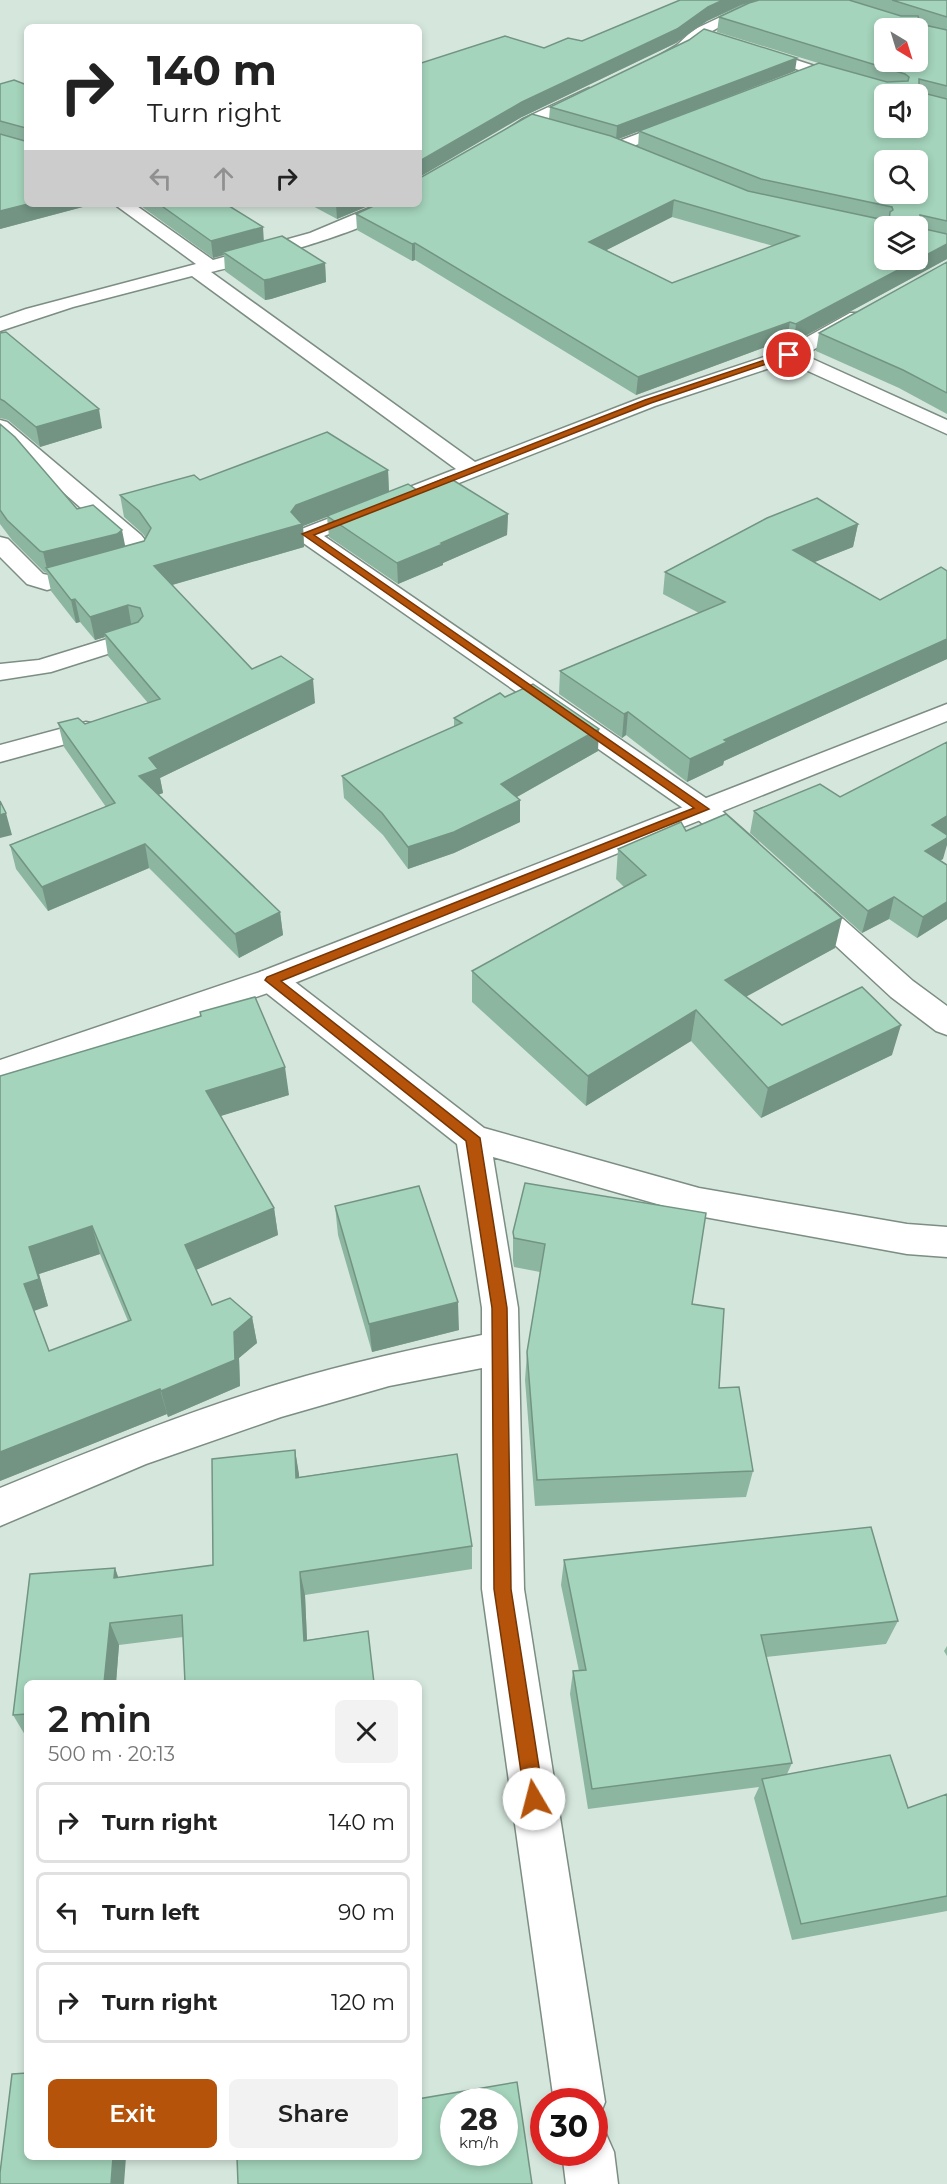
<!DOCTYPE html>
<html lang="en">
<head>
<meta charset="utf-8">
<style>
	:root { --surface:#fff; --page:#f2f2f2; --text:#222; --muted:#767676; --line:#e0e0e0; --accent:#b45309 }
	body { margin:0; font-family:Montserrat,sans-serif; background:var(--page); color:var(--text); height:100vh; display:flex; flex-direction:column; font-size:22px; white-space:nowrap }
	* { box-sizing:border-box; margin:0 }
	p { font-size:20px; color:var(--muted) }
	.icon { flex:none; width:33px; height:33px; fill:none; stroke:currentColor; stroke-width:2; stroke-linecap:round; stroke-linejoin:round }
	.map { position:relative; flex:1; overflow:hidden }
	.drawer { position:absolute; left:24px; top:1680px; width:398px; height:480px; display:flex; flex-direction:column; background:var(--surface); border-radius:9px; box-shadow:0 3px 9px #0003 }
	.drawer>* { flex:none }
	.banner { position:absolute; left:24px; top:24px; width:398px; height:183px; border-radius:9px; box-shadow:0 3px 9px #0003; background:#fff; color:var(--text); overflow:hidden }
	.needle { width:39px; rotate:142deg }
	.buttons { position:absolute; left:874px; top:18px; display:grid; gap:12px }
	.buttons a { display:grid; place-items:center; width:54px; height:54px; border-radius:9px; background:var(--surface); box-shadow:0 3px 9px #0003; font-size:30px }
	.speed { position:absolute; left:440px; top:2088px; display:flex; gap:12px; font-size:30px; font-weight:700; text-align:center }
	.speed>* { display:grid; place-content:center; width:78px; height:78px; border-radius:50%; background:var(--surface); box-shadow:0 3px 9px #0003; line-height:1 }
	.speed small { font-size:15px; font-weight:400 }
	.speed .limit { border:9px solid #d22; background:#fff; color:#111 }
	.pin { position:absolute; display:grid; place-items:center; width:51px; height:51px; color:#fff; margin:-26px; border:3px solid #fff; border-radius:50%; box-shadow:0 2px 6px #0007 }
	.me { position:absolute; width:66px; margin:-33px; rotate:352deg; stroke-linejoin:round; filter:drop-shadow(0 0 4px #0008) }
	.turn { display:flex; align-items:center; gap:21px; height:126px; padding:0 24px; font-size:27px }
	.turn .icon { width:78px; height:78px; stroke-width:2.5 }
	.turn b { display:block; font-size:42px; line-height:51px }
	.lanes { display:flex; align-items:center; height:57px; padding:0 24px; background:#0003; justify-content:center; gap:30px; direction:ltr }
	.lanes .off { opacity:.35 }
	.round { display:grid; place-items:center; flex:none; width:63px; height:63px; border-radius:9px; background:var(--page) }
	.summary { display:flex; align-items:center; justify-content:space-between; height:102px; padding:0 24px }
	h1 { font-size:36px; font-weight:600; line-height:45px }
	.primary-button { display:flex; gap:12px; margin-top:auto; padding:12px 24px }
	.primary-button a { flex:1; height:69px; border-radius:9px; background:var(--accent); color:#fff; font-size:24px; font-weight:600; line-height:69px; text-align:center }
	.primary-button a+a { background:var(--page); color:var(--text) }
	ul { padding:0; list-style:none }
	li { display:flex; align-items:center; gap:18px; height:81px; margin:0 12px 9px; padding:0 12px; border:3px solid var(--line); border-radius:9px }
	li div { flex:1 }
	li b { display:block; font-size:22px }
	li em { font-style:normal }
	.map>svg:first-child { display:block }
</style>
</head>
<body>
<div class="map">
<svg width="947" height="2184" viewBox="0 0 947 2184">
	<rect width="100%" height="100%" fill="#d5e7dd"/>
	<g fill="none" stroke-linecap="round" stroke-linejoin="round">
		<defs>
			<path id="minor" d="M767 0H790L788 3C759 10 729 20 704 36 689 45 672 69 652 64L650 61 677 45 693 30 744 6Z
				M753 46 821 68 823 71 821 74 789 86H779L776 83 779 80 802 71 748 53 746 50Z
				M589 88 597 93 594 96 535 125 507 142H495L493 139 523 119Z
				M680 118 686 120 688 123 686 126 623 150 617 152 609 147 611 144Z
				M114 204H134L213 260 310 233 379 204H401C383 228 245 264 211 272L475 462 641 398 782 351 850 313H864L867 317 864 321 804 355 947 420V434L788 362 655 406 324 536 713 803 757 842 761 849 757 856 747 858 737 856 693 815 299 540 295 535 299 530 456 469 192 276 73 307 0 331V318L26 309 196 264Z
				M0 420 7 422 141 535 153 550 147 562 47 590 27 584 0 557V537L8 539 43 574 48 575 122 556 129 550 0 437Z
				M133 631 142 633 145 638 142 643 51 672 0 680V664L39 660Z
				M86 722 95 724 99 730 95 736 0 762V745Z
				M805 891 815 894 913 981 947 1006V1035L936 1031 891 997 795 908 790 901 795 894Z
				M271 969 282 972 484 1128 699 1188 907 1224 947 1227V1257L907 1254 699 1216 493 1157 518 1308 524 1589 605 2102 598 2120 594 2122V2102H554L482 1589V1368L389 1386 281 1417 146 1464 0 1526V1488C93 1450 186 1412 282 1383 348 1363 414 1349 482 1335V1308L457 1144 260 988 255 980 260 972Z
				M594 2129 606 2134 614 2152 618 2184H566L562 2152H594Z"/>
			<path id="tertiary" d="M947 704V721L282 988 0 1085V1060L260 972Z"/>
		</defs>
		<use href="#minor" stroke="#7c8d83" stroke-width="3"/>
		<use href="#tertiary" stroke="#7c8d83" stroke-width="3"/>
		<use href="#minor" fill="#fff" fill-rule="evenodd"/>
		<use href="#tertiary" fill="#fff" fill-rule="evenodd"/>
	</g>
	<path fill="#8db6a1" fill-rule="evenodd" d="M680 0H947V259L794 342 787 339 636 395 415 260 412 261 357 230 356 214 418 204 549 119 550 107 795 71 618 139 638 147 639 131 828 66 717 32 719 17 748 3 707 21 676 43 522 117 544 48 582 41ZM672 217 773 246 672 283 606 250Z
		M0 84 27 85V204H94L0 229Z
		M138 204H226L264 241 325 263 326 282 271 299 265 300 225 271 224 255 213 258Z
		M309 204H373L337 219Z
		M947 262V414L899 388 816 351 819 333Z
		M0 333 102 428 40 447 8 420 0 418Z
		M0 424 77 509 125 546 144 541 146 538 143 534 124 517 120 495 200 480 388 470 389 492 417 490 508 514 507 535 443 563V565L398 584 329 537 327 517 303 526 304 547 172 585 252 669 315 703 160 778 163 793 158 795 280 912 283 935 239 958 149 868 48 911 16 869 10 845 106 807 64 747 58 723 85 724 148 703 108 656 105 637 95 640 80 622 76 623 51 591 47 573 44 572 12 540 0 524Z
		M858 524 853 547 815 562 880 600 947 571V659L724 761 723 765 687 782 626 735 622 738 559 694 560 671 699 613 663 594 665 572Z
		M454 718 598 751 517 797 520 822 454 853 408 869 383 835 344 798 342 776 454 727Z
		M840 797 943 859 940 860 947 865V919L917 938 889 919 862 933 750 833 754 811Z
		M686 831 835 948 746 996 782 1025 892 1055 761 1118 691 1041 586 1106 472 1002V971L624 887 616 879 618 849Z
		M0 1076 289 1095 220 1116 274 1208 278 1235 196 1270 212 1305 252 1317 257 1343 239 1358 240 1386 168 1417 167 1414 0 1481ZM100 1254 128 1321 49 1351 34 1310 48 1306 39 1274Z
		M525 1183 692 1304 719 1388 753 1471 746 1497 535 1506 525 1380 527 1352 540 1272 514 1267 513 1261V1232Z
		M335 1206 459 1330 372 1352 338 1235Z
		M295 1450 299 1477 457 1454 472 1546V1569L305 1595 307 1640 368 1631 374 1683H185L183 1637 119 1645 116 1683H27V1735H25L13 1715 30 1574 115 1568 118 1577 213 1565 212 1459Z
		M564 1560 898 1621 886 1644 766 1657 792 1763 787 1774 908 1808 947 1794V1911L792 1940 754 1798 759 1787 588 1809 570 1694 573 1671H579L561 1585Z
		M947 1646V1656L944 1651Z"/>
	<path fill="#739483" d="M723 0H759L741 5 707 21 676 43 522 117 418 178V162L522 102 708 7Z
		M797 58 795 71 616 140 617 126Z
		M674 200 672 217 589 259V242Z
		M28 204H94L0 229V211Z
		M336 204H373L337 219Z
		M263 227 264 243 223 252 224 255 213 258 211 241Z
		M415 243V260L412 261V244Z
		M947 244V259L794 342 796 324Z
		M325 263 326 282 271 299 265 300 264 280Z
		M790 322 787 339 636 395 638 377Z
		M99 409 102 428 40 447 36 427Z
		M388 470 389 493 303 526 304 547 158 589 154 566 291 512 296 505Z
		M508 514 507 535 443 563V565L398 584 397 563 441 543Z
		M858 524 853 547 789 572 793 550Z
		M122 530 126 550 47 569 43 552Z
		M75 599 80 622 76 623 71 600Z
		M128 605 132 629 104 633 105 637 95 640 90 617Z
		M947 639V659L724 761 723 765 687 782 690 759 724 740Z
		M313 679 315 703 160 778 163 793 144 800 139 776 149 758Z
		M628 712 626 735 622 738 624 714Z
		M599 729 598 751 501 806V784Z
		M520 800V822L454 853 408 869V847Z
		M6 813 12 835 0 838V815Z
		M947 816V835L932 825Z
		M947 838V845L943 859 919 872 925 851Z
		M145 844 149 868 48 911 42 887Z
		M894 897 889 919 862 933 868 911Z
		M947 902V919L917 938 923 917Z
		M280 912 283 935 239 958 235 934Z
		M842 918 835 948 720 1011 725 980Z
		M696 1010 691 1041 586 1106 588 1076Z
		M901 1025 892 1055 761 1118 768 1088Z
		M285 1067 289 1095 211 1119 206 1091Z
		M274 1208 278 1235 191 1272 185 1245Z
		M92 1226 100 1254 39 1274 48 1306 34 1311 24 1284 29 1247Z
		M458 1302 459 1330 372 1352 369 1324Z
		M252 1317 257 1343 239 1358 240 1386 168 1417 161 1391Z
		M160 1389 167 1414 0 1481V1452Z
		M295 1450 299 1474 300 1502 296 1478Z
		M115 1568 123 1591 114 1578Z
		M300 1572 305 1595 308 1662 304 1641Z
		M110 1623 119 1645 116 1683H104Z
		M113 2157H126L124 2184H111Z"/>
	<path fill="#a4d4bb" stroke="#739483" stroke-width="1.5" fill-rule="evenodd" d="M680 0H723L708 7 677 29 522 102 418 162V64L505 36 544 48 568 38 582 41Z
		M759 0H849L901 16H918L920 24 947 30V86L919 79V92L947 99V221L920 215V228L947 234V244L796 324 790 322 638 377 415 243 412 244 356 214 378 204H418V179L532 114 611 136 748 191 889 221 890 212 893 210 892 207 761 179 639 131 819 63 887 82 908 81 909 77 905 74 719 17 749 3ZM885 28H918V62H885ZM885 94H918V128H885ZM885 160H918V194H885ZM674 200 799 236 672 283 589 242ZM885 226H918V260H885Z
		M892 0H947V17Z
		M704 29 797 58 617 126 550 107 689 40Z
		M14 80 27 85V204H28L0 211V134L25 141 26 128 0 121V84Z
		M159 204H226L263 227 211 241Z
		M282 236 325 263 270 279 264 280 223 252Z
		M947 262V393L903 370 819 333Z
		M6 332 99 409 36 427 4 401 0 399V333Z
		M0 424 15 437 77 509 93 505 122 530 117 534 43 552 40 551 7 520 0 510Z
		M327 432 388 470 296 505 291 512 302 524 154 566 252 669 281 656 313 679 149 758 158 769 139 776 280 912 235 934 145 844 42 887 10 845 115 803 58 723 78 718 85 724 160 699 104 633 138 622 143 616 140 608 128 605 90 617 75 599 71 600 46 568 144 541 151 528 139 511 120 495 194 475 200 480Z
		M448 477 508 514 441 543 443 544 397 563 327 516 408 484 417 490Z
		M817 498 858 524 793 550 880 600 941 567 947 571V639L724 740 727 742 690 759 628 712 624 714 560 671 725 602 665 572 767 518Z
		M533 684 599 729 501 784 520 800 454 832 408 847 382 813 342 776 462 723 454 718 500 693 505 697Z
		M947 742V816L932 825 947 835V838L925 851 947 865V902L923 917 894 897 868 911 754 811 820 784 840 797Z
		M0 801 6 813 0 815Z
		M726 814 842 918 725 980 782 1025 862 987 901 1025 768 1088 696 1010 588 1076 472 971 646 875 618 849 681 822 686 831Z
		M255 997 285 1067 206 1091 274 1208 185 1245 212 1305 230 1298 252 1317 234 1332 235 1360 161 1391 160 1389 0 1452V1076L201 1016 200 1012ZM92 1226 131 1320 49 1351 24 1284 39 1279 29 1247Z
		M525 1183 706 1213 692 1304 724 1309 719 1388 739 1387 753 1471 537 1480 527 1352 545 1244 514 1238 513 1232Z
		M419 1186 458 1302 369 1324 335 1206Z
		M295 1450 296 1478 457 1454 472 1546 300 1572 304 1641 368 1631 374 1683H185L182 1615 110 1623 104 1683H27V1714L13 1715 30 1574 115 1568 114 1578 213 1565 212 1459Z
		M871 1527 898 1621 761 1635 792 1763 592 1789 573 1671 586 1670 564 1560Z
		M890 1755 908 1808 947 1794V1896L801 1924 762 1779Z
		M27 2073V2157H113L111 2184H0V2173L12 2074Z
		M517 2082 532 2184H238L237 2157H418V2099ZM453 2102H504V2152H453Z"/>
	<path fill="#b45309" stroke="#753606" stroke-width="1.5" d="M786 353 793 355 651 403 314 535 709 809 281 981 480 1138 507 1308 511 1589 544 1799 541 1806 534 1808 527 1806 525 1799 494 1589 492 1308 466 1141 265 980 267 977 694 808 302 534 645 400Z"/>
</svg>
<div class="buttons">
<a><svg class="needle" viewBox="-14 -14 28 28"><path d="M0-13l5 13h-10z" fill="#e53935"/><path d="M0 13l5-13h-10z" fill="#767676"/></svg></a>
<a><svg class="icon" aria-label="sound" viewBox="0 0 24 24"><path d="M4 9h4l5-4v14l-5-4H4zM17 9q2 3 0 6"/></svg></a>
<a><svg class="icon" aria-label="search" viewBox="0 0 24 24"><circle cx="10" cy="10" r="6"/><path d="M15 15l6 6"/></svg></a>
<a><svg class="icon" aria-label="layers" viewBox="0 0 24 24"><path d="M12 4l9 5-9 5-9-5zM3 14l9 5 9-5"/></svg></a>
</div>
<div class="speed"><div>28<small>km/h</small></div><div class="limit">30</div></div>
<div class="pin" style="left:789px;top:355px;background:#d93025"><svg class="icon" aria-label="arrive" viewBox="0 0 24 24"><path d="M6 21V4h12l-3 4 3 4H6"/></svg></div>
<svg class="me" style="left:534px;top:1799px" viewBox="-20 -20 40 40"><circle r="19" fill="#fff"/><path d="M0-13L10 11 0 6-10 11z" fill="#b45309"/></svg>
<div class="banner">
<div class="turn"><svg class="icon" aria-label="right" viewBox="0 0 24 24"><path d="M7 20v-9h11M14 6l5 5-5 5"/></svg><div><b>140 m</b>Turn right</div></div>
<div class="lanes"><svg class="icon off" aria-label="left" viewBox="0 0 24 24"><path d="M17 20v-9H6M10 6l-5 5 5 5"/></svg><svg class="icon off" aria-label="ahead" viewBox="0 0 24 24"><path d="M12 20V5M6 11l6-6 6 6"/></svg><svg class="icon" aria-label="right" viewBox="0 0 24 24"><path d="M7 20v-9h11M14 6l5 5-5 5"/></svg></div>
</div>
<section class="drawer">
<div class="summary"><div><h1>2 min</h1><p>500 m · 20:13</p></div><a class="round"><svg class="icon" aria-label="close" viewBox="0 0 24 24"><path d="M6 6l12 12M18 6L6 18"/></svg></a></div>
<ul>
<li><svg class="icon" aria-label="right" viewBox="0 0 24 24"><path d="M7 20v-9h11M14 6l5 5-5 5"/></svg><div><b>Turn right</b></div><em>140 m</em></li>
<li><svg class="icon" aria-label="left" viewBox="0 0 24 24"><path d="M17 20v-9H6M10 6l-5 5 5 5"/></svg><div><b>Turn left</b></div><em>90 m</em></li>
<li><svg class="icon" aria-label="right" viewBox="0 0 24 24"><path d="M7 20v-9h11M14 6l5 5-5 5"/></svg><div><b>Turn right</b></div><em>120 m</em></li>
</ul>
<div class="primary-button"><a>Exit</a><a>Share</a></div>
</section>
</div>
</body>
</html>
